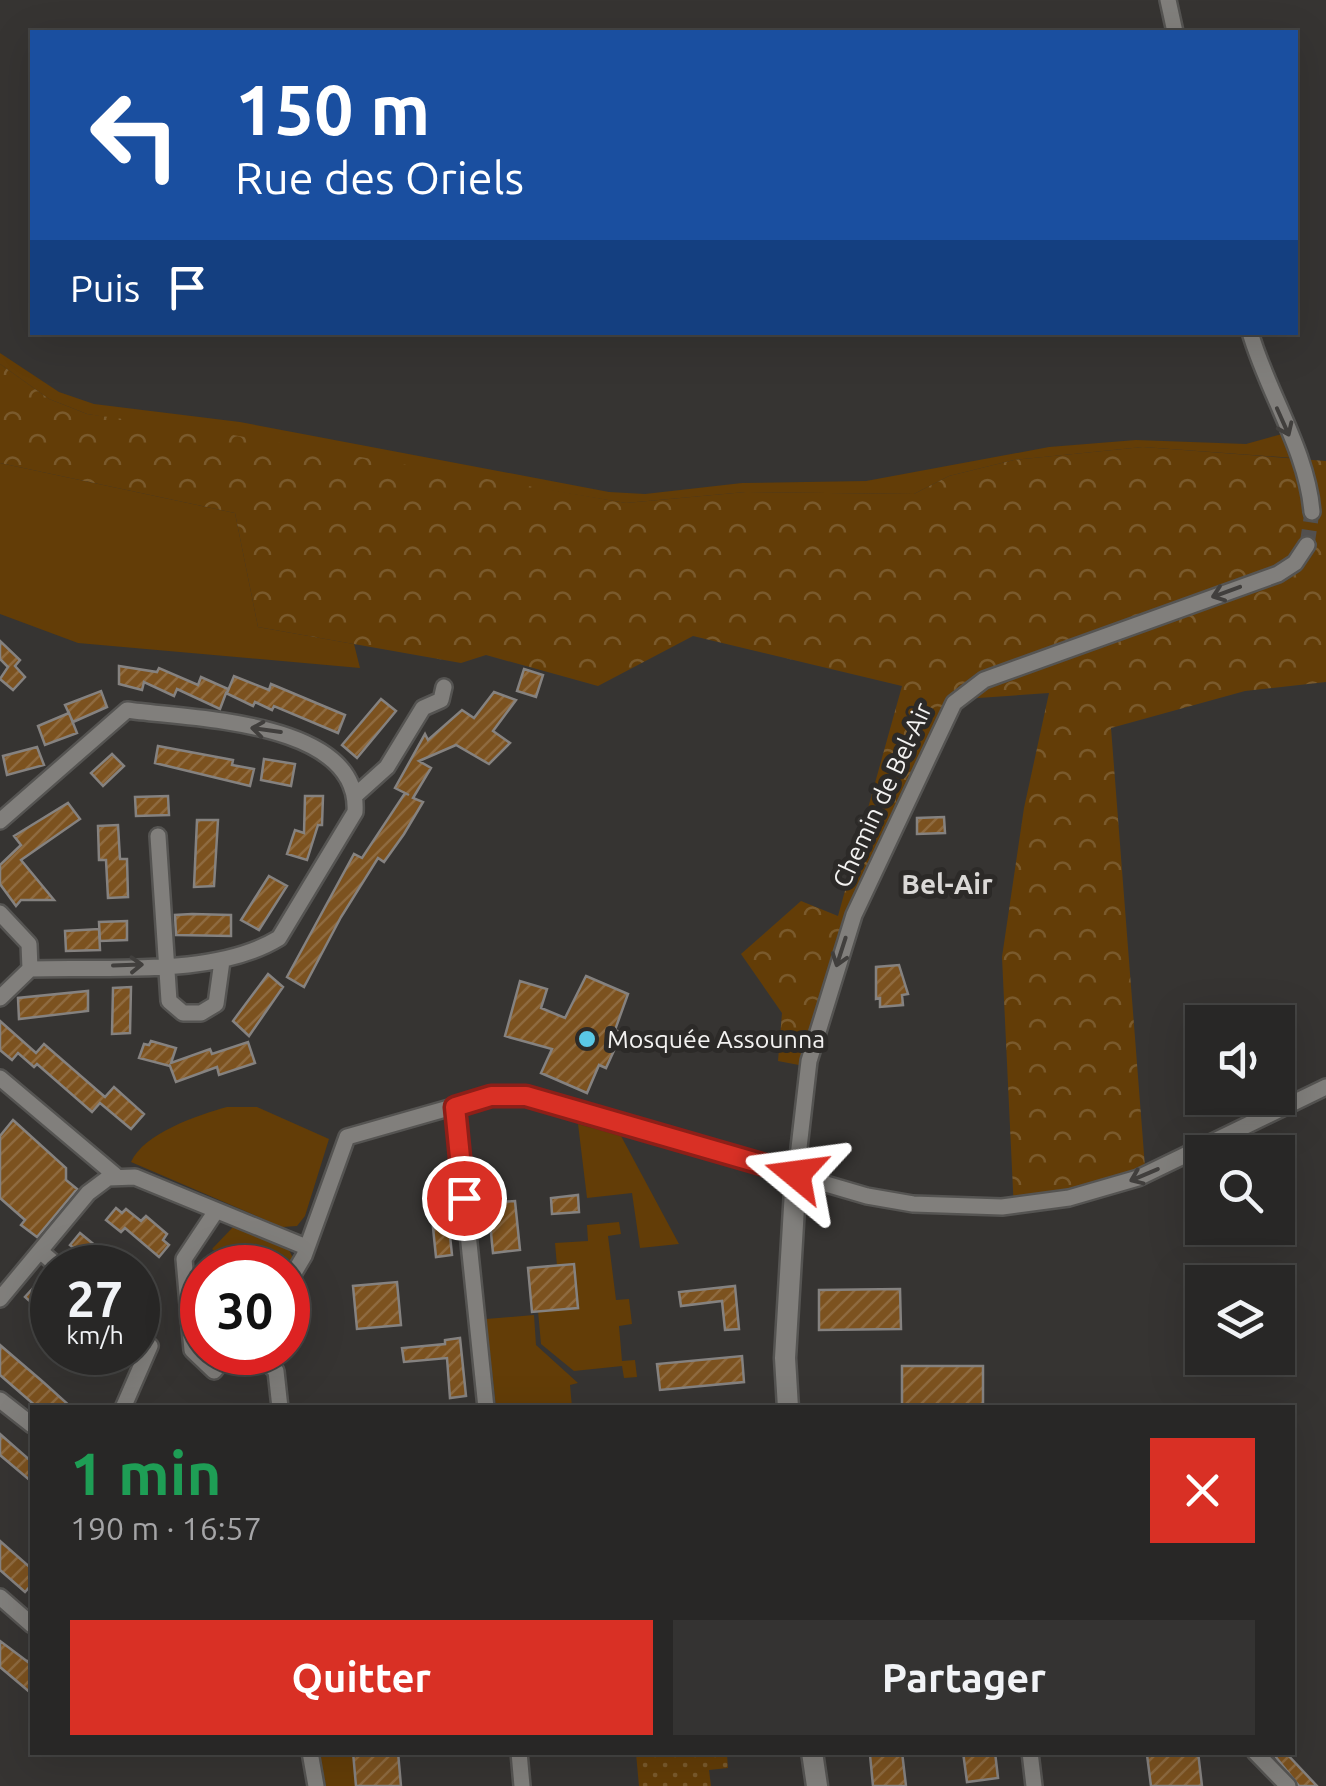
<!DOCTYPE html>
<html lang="fr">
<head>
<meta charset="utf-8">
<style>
	:root { --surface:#282726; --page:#343332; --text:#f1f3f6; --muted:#a5a5a7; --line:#444443; --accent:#d93025 }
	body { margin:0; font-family:Ubuntu,sans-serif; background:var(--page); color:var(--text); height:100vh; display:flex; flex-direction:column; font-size:38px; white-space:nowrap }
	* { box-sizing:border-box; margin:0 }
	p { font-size:32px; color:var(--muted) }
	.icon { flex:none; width:55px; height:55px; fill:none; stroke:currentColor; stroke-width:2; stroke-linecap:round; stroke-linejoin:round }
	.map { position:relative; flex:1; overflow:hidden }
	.side { position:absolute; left:30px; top:1405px; width:1265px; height:350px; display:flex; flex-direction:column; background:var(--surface); border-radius:0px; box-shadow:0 10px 40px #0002,0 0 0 2px var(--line) }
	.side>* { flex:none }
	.guide { position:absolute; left:30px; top:30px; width:1268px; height:305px; border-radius:0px; box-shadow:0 10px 40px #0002,0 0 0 2px var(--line); background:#1a4fa0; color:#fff; overflow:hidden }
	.buttons { position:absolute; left:1185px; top:1005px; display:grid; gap:20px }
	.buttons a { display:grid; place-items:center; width:110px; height:110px; border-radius:0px; background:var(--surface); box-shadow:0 10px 40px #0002,0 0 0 2px var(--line); font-size:50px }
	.speed { position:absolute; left:30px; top:1245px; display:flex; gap:20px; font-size:50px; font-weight:700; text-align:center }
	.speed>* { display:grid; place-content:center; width:130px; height:130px; border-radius:50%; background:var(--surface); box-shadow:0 10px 40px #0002,0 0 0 2px var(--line); line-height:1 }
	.speed small { font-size:25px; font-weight:400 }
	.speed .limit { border:15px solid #d22; background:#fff; color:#111 }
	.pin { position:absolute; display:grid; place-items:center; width:85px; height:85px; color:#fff; margin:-42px; border:5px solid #fff; border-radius:50%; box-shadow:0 2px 10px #0007 }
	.me { position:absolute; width:110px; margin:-55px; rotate:286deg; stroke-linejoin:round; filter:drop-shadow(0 0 8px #0008) }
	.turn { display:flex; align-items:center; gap:35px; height:210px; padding:0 40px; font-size:45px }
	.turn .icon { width:130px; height:130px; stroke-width:2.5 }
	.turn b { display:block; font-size:70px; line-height:85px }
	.then { display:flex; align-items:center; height:95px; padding:0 40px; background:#0003; gap:20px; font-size:38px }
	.round { display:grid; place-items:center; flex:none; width:105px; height:105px; border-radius:0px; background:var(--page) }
	.head { display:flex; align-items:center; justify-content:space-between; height:170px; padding:0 40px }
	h1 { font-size:60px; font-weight:600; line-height:75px; color:#1e9e55 }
	.primary-button { display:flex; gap:20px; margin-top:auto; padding:20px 40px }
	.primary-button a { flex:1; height:115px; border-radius:0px; background:var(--accent); color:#fff; font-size:40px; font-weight:600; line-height:115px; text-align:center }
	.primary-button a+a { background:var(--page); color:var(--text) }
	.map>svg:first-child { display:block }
</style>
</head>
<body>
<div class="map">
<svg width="1326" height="1786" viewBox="0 0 1326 1786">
	<defs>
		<pattern id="forest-crowns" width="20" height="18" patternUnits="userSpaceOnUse" patternTransform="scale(2.5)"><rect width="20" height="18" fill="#633d07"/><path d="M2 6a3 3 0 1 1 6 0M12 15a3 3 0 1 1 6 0" fill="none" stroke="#7a5a2c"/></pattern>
		<pattern id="park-dots" width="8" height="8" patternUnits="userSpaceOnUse" patternTransform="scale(2.5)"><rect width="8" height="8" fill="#633d07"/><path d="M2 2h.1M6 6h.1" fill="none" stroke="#7a5a2c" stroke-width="1.8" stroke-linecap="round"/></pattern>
		<pattern id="building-hatch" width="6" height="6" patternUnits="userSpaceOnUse" patternTransform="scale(2.5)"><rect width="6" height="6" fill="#7c521f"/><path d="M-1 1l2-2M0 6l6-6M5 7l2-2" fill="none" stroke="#8f6b40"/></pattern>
	</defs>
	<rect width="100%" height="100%" fill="#363432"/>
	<path fill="#633d07" d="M0 353 59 392 94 404 240 422 609 492 645 494 742 483 866 481 1049 447 1136 440 1246 444 1282 434 1294 458 1143 447 1014 460 949 476 914 494 746 492 626 503 87 414 49 399 0 364Z
		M0 463 235 513 258 627 354 644 360 668 78 643 0 614Z
		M227 1107H257L329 1139 305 1216 297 1226 282 1227 131 1162C144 1133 198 1115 227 1107Z
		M578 1124 621 1136 679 1244 640 1248 632 1193 587 1198Z
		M619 1222 621 1234 608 1236 616 1300 629 1299 632 1324 619 1326 622 1361 635 1360 637 1377 624 1378 622 1366 574 1371 541 1344 538 1311 578 1308 574 1265 557 1266 555 1243 588 1241 587 1225Z
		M234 1226 289 1250 294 1260 288 1270 235 1267 212 1249Z
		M534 1315 536 1345 578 1383 570 1385 572 1407H496L486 1319Z
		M319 1753H353L356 1786H326Z"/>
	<path fill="url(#forest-crowns)" d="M0 364 49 399 87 414 210 431 626 503 746 492 914 494 949 476 1014 460 1143 447 1326 461V682L1245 691 1111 728 1146 1180 1014 1211 1002 957 1024 808 1049 693 949 700 868 867 799 1065 778 1061 782 1013 741 954 801 901 838 916 902 686 693 636 598 686 486 655 461 663 258 627 235 513 0 463Z"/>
	<path fill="url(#park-dots)" d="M636 1753V1752L755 1753 727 1755 728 1768 709 1770 711 1786H639Z"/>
	<path fill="url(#building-hatch)" stroke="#858280" stroke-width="2.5" d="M0 641 20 660 15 666 25 677 13 690 0 679 8 667 0 659Z
		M119 666 157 672 159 668 198 685 201 677 228 689 227 693 234 676 269 690 271 684 345 715 338 733 274 706 272 710 255 702 253 706 226 693 220 709 177 689 174 696 144 682 142 690 119 684Z
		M524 669 543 675 536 697 517 691Z
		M101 691 107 707 73 722 65 705Z
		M494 692 516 700 493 731 510 743 489 764 456 745 419 761 431 768 413 798 423 802 404 834 384 862 378 858 341 917 304 987 287 977 354 854 362 858 405 793 409 795 395 788 425 734 428 740 462 710 474 718Z
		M381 699 396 711 357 758 342 745Z
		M69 713 77 733 45 745 38 726Z
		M158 746 233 760 232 765 254 769 250 786 155 763Z
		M37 747 44 765 7 775 3 756Z
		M112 754 124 766 103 786 91 773Z
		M264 759 295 764 291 786 261 780Z
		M168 796 169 815 136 816 135 797Z
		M305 796H323L322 825H318L307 860 287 854 295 830 304 833Z
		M68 803 80 819 21 860 54 900H21L16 906 0 884V865L21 845 14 836Z
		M944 817 945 833 917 834V818Z
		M197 820H218L214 886 194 887Z
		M118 825 120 859H127L128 897 108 898 106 860H99L98 826Z
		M269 876 287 886 259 930 241 920Z
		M192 914 231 915V936L176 935 175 915Z
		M127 921V940L100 941 99 922Z
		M99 929 100 950 66 951 65 931Z
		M899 965 908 994 902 995 903 1005 880 1007V998L876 999V967Z
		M268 974 283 987 249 1036 233 1021Z
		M586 976 628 994 615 1030 622 1033 606 1068 599 1065 587 1093 541 1073 552 1049 505 1036 520 981 547 989 541 1008 565 1018Z
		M131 987 130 1033 112 1034 113 988Z
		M88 991V1011L19 1019 18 998Z
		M0 1021 36 1053 44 1044 105 1097 114 1087 144 1114 131 1129 100 1103 92 1112 37 1064 34 1067 18 1053 12 1060 0 1050Z
		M151 1041 176 1048 171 1063 210 1049 212 1054 248 1042 255 1063 219 1075 217 1067 176 1082 170 1066 139 1058 144 1044 149 1045Z
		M13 1120 66 1168V1180L77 1189 37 1237 21 1225 25 1220 0 1198V1136Z
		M578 1195 579 1212 552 1214 551 1198Z
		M446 1197 452 1255 436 1257 430 1198Z
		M515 1201 520 1250 493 1253 488 1203Z
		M116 1208 122 1213 126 1209 141 1221 146 1216 167 1234 163 1240 169 1245 159 1257 125 1228 121 1232 106 1220Z
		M80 1233 97 1247 120 1268H85L71 1255 76 1250 70 1245Z
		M574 1264 578 1308 532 1312 528 1268Z
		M138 1282 158 1299 145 1316 138 1310Z
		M397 1282 401 1325 357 1329 353 1286Z
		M45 1285 52 1291V1321L25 1297 35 1286 41 1291Z
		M735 1286 739 1329 725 1330 722 1301 681 1306 679 1292Z
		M900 1289 901 1329 819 1330V1290Z
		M460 1338 466 1396 450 1398 447 1358 404 1362 402 1348 445 1344V1340Z
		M0 1345 42 1381 72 1408H38L0 1375Z
		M742 1356 744 1382 660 1390 657 1364Z
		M902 1366H983V1406L902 1407Z
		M0 1434 32 1462V1482L0 1455Z
		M0 1541 32 1569V1584L25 1592 0 1570Z
		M0 1641 28 1662 32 1653V1694L0 1667Z
		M353 1752H398L401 1786H356Z
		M902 1752 906 1786H873L870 1755Z
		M963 1752H995L998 1778 967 1782Z
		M1198 1752 1202 1786H1151L1147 1755Z
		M1278 1752H1285L1317 1786H1299L1275 1756Z"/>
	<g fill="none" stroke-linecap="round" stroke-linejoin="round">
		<path stroke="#52504f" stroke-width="15" stroke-dasharray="15 8" stroke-linecap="butt" d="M1307 545 1312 512"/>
		<defs>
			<path id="minor" d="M1168 0 1175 32
				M1250 332C1267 392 1307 450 1312 512
				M357 794 387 767 423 708 441 700 444 687
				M0 821 127 710C190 719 361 720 355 812L279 938C214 978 105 966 30 969L0 998
				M158 836 169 1001 183 1013H201L216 1004 222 961
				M0 913 29 944 30 969
				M0 1078 115 1175
				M455 1107 486 1408
				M796 1174 809 1061 854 915 954 703 984 680 1278 574 1295 563 1307 545
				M216 1211 184 1259 192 1350 214 1371 229 1352
				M40 1251 60 1268
				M288 1283 304 1256 347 1137 491 1096H526L867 1196 913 1204 1002 1207 1069 1198 1138 1178 1326 1087
				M0 1299 88 1193 108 1178 135 1177 306 1247
				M255 1352 276 1371 280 1408
				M0 1400 32 1425
				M123 1408 150 1346 138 1335
				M0 1597 32 1625
				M310 1752 316 1786
				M519 1752 522 1786
				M1030 1752 1034 1786
				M1255 1752 1288 1786"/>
			<path id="tertiary" d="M788 1408 785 1358 796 1174
				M812 1752 817 1786"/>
		</defs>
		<use href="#minor" stroke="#555452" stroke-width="20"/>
		<use href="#tertiary" stroke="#555452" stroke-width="25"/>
		<use href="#minor" stroke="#817f7c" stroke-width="15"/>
		<use href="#tertiary" stroke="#817f7c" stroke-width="20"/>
	</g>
	<defs><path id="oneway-shaft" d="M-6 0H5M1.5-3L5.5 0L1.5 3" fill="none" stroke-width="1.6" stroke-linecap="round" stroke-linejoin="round" transform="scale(2.5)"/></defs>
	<g stroke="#413f3d">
		<use href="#oneway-shaft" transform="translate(1283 422) rotate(66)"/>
		<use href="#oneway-shaft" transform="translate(1226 592) rotate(160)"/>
		<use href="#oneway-shaft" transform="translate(266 730) rotate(-172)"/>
		<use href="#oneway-shaft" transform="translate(841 952) rotate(108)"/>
		<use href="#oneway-shaft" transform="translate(128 965) rotate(-2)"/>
		<use href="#oneway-shaft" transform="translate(1144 1175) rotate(157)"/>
	</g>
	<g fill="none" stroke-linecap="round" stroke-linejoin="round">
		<defs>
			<path id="route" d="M464 1198 455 1107 491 1096H526L796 1174"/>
		</defs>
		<use href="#route" stroke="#8d1f18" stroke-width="25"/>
		<use href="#route" stroke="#d93025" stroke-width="18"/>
	</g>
	<circle fill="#5ac8e6" stroke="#2c2a28" stroke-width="4" cx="587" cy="1039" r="10"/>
	<g text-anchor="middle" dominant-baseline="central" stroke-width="10" stroke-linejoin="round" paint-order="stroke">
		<g font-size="25" fill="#f3f2f1" stroke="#2c2a28">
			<text transform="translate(882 795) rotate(-65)">Chemin de Bel-Air</text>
		</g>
		<g font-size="25" fill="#f3f2f1" stroke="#2c2a28" text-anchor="start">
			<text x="607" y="1039">Mosquée Assounna</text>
		</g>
		<g font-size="28" font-weight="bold" fill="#dbd9d7" stroke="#2c2a28">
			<text x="947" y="883">Bel-Air</text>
		</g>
	</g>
</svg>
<div class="buttons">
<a><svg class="icon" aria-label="sound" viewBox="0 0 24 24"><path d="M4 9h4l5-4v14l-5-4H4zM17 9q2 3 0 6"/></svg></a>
<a><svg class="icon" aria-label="search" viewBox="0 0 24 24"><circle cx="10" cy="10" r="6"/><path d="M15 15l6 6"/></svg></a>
<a><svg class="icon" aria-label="layers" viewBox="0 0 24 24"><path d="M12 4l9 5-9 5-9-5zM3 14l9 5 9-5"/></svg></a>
</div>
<div class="speed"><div>27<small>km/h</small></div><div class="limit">30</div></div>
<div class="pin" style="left:464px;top:1198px;background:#d93025"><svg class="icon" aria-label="arrive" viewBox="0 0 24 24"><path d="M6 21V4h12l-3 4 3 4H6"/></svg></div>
<svg class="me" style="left:796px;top:1174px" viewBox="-20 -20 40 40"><path d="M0-17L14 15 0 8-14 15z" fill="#d93025" stroke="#fff" stroke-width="4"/></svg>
<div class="guide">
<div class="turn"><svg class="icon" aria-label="left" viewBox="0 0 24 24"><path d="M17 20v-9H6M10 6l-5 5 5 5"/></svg><div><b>150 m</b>Rue des Oriels</div></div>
<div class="then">Puis<svg class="icon" aria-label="arrive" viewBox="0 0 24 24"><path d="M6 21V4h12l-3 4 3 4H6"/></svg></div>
</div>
<section class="side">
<div class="head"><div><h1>1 min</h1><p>190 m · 16:57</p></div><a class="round" style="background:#d93025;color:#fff"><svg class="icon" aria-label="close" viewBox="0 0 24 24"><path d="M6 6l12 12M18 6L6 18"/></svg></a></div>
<div class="primary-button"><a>Quitter</a><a>Partager</a></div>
</section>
</div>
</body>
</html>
